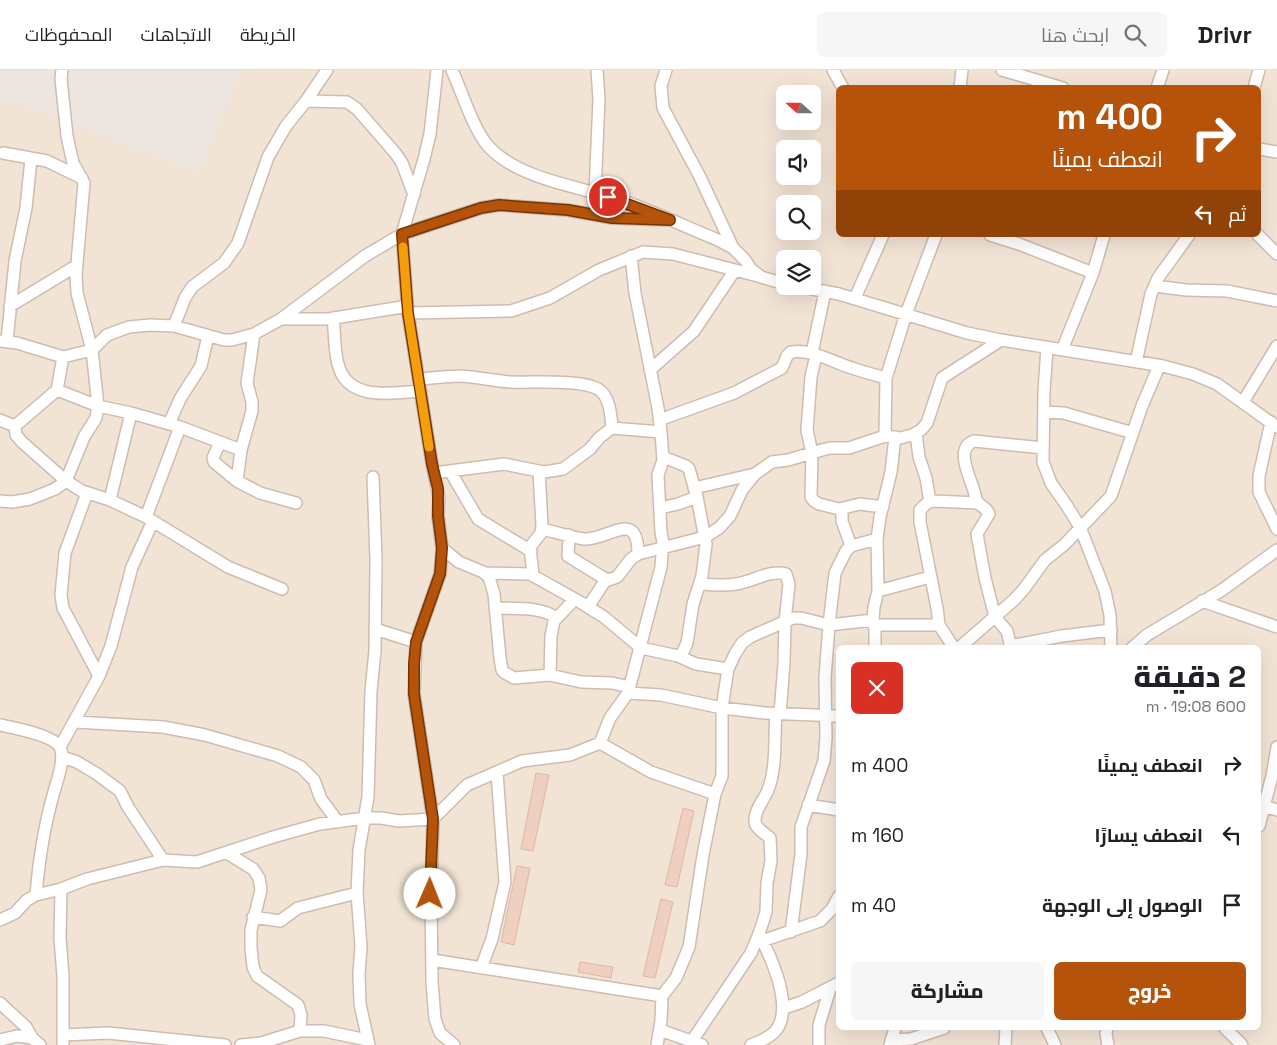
<!DOCTYPE html>
<html lang="ar">
<head>
<meta charset="utf-8">
<style>
	:root { --surface:#fff; --page:#f6f6f6; --text:#202124; --muted:#757577; --line:#e0e0e0; --accent:#b45309 }
	body { margin:0; font-family:"Space Grotesk",Cairo,sans-serif; background:var(--page); color:var(--text); direction:rtl; height:100vh; display:flex; flex-direction:column; font-size:19px; white-space:nowrap }
	* { box-sizing:border-box; margin:0 }
	p { font-size:16px; color:var(--muted) }
	.icon { flex:none; width:28px; height:28px; fill:none; stroke:currentColor; stroke-width:2; stroke-linecap:round; stroke-linejoin:round }
	.map { position:relative; flex:1; overflow:hidden; direction:ltr }
	.details { position:absolute; left:836px; top:575px; width:425px; height:385px; display:flex; flex-direction:column; background:var(--surface); border-radius:8px; box-shadow:0 5px 20px #0002; direction:rtl }
	.details>* { flex:none }
	.top-card { position:absolute; left:836px; top:15px; width:425px; height:152px; border-radius:8px; box-shadow:0 5px 20px #0002; direction:rtl; background:#b45309; color:#fff; overflow:hidden }
	.needle { width:32px; rotate:291deg }
	.tools { position:absolute; left:776px; top:15px; display:grid; gap:10px }
	.tools a { display:grid; place-items:center; width:45px; height:45px; border-radius:8px; background:var(--surface); box-shadow:0 5px 20px #0002; font-size:25px }
	.pin { position:absolute; display:grid; place-items:center; width:42px; height:42px; color:#fff; margin:-21px; border:2px solid #fff; border-radius:50%; box-shadow:0 1px 5px #0007 }
	.me { position:absolute; width:55px; margin:-28px; rotate:1deg; stroke-linejoin:round; filter:drop-shadow(0 0 4px #0008) }
	.turn { display:flex; align-items:center; gap:18px; height:105px; padding:0 15px; font-size:22px }
	.turn .icon { width:65px; height:65px; stroke-width:2.5 }
	.turn b { display:block; font-size:35px; line-height:42px }
	.then { display:flex; align-items:center; height:48px; padding:0 15px; background:#0003; gap:10px; font-size:19px }
	.round { display:grid; place-items:center; flex:none; width:52px; height:52px; border-radius:8px; background:var(--page) }
	.summary { display:flex; align-items:center; justify-content:space-between; height:85px; padding:0 15px }
	h1 { font-size:30px; font-weight:800; line-height:38px }
	.action { display:flex; gap:10px; margin-top:auto; padding:10px 15px }
	.action a { flex:1; height:58px; border-radius:8px; background:var(--accent); color:#fff; font-size:20px; font-weight:800; line-height:58px; text-align:center }
	.action a+a { background:var(--page); color:var(--text) }
	ul { padding:0; list-style:none }
	li { display:flex; align-items:center; gap:15px; height:70px; padding:0 15px }
	li div { flex:1 }
	li b { display:block; font-size:19px }
	li em { font-style:normal }
	header { display:flex; align-items:center; gap:30px; box-sizing:border-box; height:70px; padding:0 25px; background:var(--surface); border-bottom:1px solid var(--line) }
	header strong { font-size:24px }
	nav { display:flex; gap:28px; margin-inline-start:auto; font-size:18px }
	.search { width:350px; height:45px; background:var(--page); display:flex; align-items:center; gap:12px; box-sizing:border-box; padding:0 18px; border-radius:8px; color:var(--muted); font-size:19px }
	.map>svg:first-child { display:block }
</style>
</head>
<body>
<header>
<strong>Drivr</strong>
<div class="search"><svg class="icon" aria-label="search" viewBox="0 0 24 24"><circle cx="10" cy="10" r="6"/><path d="M15 15l6 6"/></svg>ابحث هنا</div>
<nav><a>الخريطة</a><a>الاتجاهات</a><a>المحفوظات</a></nav>
</header>
<div class="map">
<svg width="1277" height="975" viewBox="0 0 1277 975">
	<rect width="100%" height="100%" fill="#fbf2e7"/>
	<path fill="#f2e4d5" fill-rule="evenodd" d="M0 0H1277V975H0ZM839 18H1259V165H839ZM785 24H812V51H785ZM785 79H812V106H785ZM785 134H812V161H785ZM785 189H812V216H785ZM839 578H1259V958H839Z"/>
	<path fill="#ece5e0" d="M0 0H241L199 102 0 27Z"/>
	<path fill="#efd0c0" stroke="#e1b6a1" d="M536 703 549 705 533 781 521 779Z
		M683 738 694 741 677 817 665 815Z
		M517 796 530 798 514 875 501 872Z
		M661 829 673 832 655 908 643 906Z
		M580 892 613 897 611 908 578 902Z"/>
	<g fill="none" stroke-linecap="round" stroke-linejoin="round">
		<defs>
			<path id="minor" d="M437 0 430 64 424 89 402 164 408 243 432 394 439 427 438 446 442 478 440 504 416 572 414 624 433 749 431 824 432 912 435 949 440 963 454 975
				M452 0C462 22 474 62 490 78 519 109 581 117 620 130 653 141 686 157 718 170L733 178 745 190 751 199 761 207 785 214
				M666 0 661 16 663 38 700 107 733 178
				M833 0 843 18
				M1002 0 1063 18
				M960 18 962 0
				M1157 18 1163 0
				M1254 18 1259 0
				M306 31 347 32 357 39 396 84 402 93 414 125
				M1259 79 1277 82
				M3 83 47 91 82 108
				M595 123 599 29 597 0
				M990 165 1019 174 1093 203
				M1258 165 1277 184
				M796 216 839 224 967 263 1001 270 1163 296 1193 304 1217 314 1277 357
				M1155 216 1186 220 1227 221 1277 231
				M855 228 883 165
				M10 236 76 196
				M408 243 511 241 550 228 599 200 643 182 673 184 758 206
				M333 248C335 263 334 280 338 294 347 332 393 323 421 321
				M281 249H328L408 236
				M174 256 185 228 192 217 224 193 238 173 268 87 286 56 306 31 327 0
				M0 271 17 273 63 287 92 280 107 265 129 257 150 255 174 256 224 270H232L254 264 281 249 365 186 402 164 481 138 499 135 567 140 612 148 670 150
				M7 271 15 191 26 138 31 89
				M1047 278 1044 321 1043 392 1051 413 1067 436 1080 457 1105 521 1110 545 1111 578
				M1062 280 1093 203 1104 165
				M812 283 825 221
				M816 285 811 307 807 360 812 383 811 427 814 431 819 434 839 439 860 434 883 437
				M1136 292 1151 224 1158 208 1189 165
				M650 300 694 261 735 200
				M419 309C433 308 448 306 461 306 478 307 494 311 511 312 531 313 581 309 598 319 610 326 611 346 612 358
				M57 320 98 336 131 343 180 357 241 380
				M1243 332 1277 276
				M1044 342 1064 343 1133 363
				M0 350 15 356
				M659 350 734 323 782 298 787 286 791 282C813 279 832 292 852 298 863 302 875 305 886 308
				M1271 352 1259 406V422L1277 459
				M169 354 180 329 201 296 208 266
				M15 356 16 365 22 372 66 411 82 421 110 430 146 447 228 497 282 519
				M15 356 57 320 63 287
				M916 363 919 387 926 408 930 432
				M885 366 886 308 906 244 936 165
				M220 372 213 388 214 392 237 411 260 423 296 433
				M663 387 686 396 689 399 697 427 706 474 702 506 693 534 687 573 683 582 678 586
				M450 401 478 449 531 481
				M434 403 504 394 544 402 563 399 590 379 599 368 612 358 661 362
				M237 411 241 380 252 341V332L247 313 254 264
				M694 418 755 404 772 392 788 390 822 380 830 378H849L885 366 900 368 912 365 921 360 927 353 942 308 1001 270
				M87 423 65 483 61 525 63 538 99 606
				M110 430 131 343
				M0 431 12 432 30 429 55 419 66 411 84 367 96 348 98 336 92 280 77 223 76 205 84 113 73 93 67 66 61 9 62 0
				M660 438 678 434 697 427
				M839 439 842 442V451L851 476
				M146 447 180 357
				M542 459C556 462 570 467 584 469 607 471 638 437 638 484
				M569 465 568 486 607 510
				M442 478 459 492 483 502 489 507 494 524 500 588 502 600 505 603 514 608 550 605 581 612 612 613 630 617
				M485 503 530 504 580 532 604 547 641 578 678 586 696 594 728 599
				M533 505 530 477 541 463 542 456 539 401
				M701 514C713 515 724 516 736 514 752 512 771 499 786 504L789 514 785 551 784 593 780 644
				M878 521 930 507
				M1202 531 1277 557
				M588 537 605 511 617 507 631 489 638 484 705 467 719 458 730 446 742 420 755 404
				M495 538C516 539 539 536 557 548
				M874 555H939
				M375 559 416 572
				M1010 576 1062 566 1111 560
				M875 578V560L873 550 874 537 878 521 877 469 880 447 891 402 895 367
				M954 578 939 555 937 538 920 452V440L927 433 934 431 978 433
				M959 578 1014 530 1024 519 1045 490 1064 475 1111 426 1142 336 1159 296
				M1011 578 1007 561 995 547 985 508 977 464 989 444C987 438 982 437 978 433 975 429 975 422 973 418 969 405 955 378 974 371L1043 378
				M1132 578 1147 565 1222 520 1277 480
				M550 605 551 566 554 551 575 529
				M628 623 661 625 722 638 765 643 839 646
				M75 652 163 657 205 665 278 686 301 697 314 710 321 729 338 752
				M0 655C14 658 53 665 60 677 65 687 59 705 56 715 45 751 39 788 36 825
				M600 673 651 702 715 724
				M60 677 99 606 111 576 132 497 153 451
				M62 687 77 692 97 704 120 721 128 737 163 790
				M808 735 839 740
				M1259 735 1277 740
				M1259 756 1272 706 1277 677
				M227 783 253 799 259 808 261 820 251 860V878L253 897 257 906 298 935 301 945 300 961
				M61 819 60 868 63 906V975
				M253 847 280 851 298 838 357 823
				M0 850 15 843 27 830 36 825 61 819 87 809 163 790 197 792 273 767 320 754 365 748H381L399 751 433 749 467 715 522 691 570 685 600 673 610 648 628 623 661 497 663 473 661 462 658 405 663 390 661 362 658 338 635 223 631 186
				M791 862 801 784V757L824 691 826 668 825 608 829 555 835 503 846 481 851 476 877 469
				M762 871 820 851 832 839 839 826
				M432 890 662 926
				M481 898 492 869 505 812 497 703
				M0 933 26 957 32 968 40 975
				M784 938 802 932 839 913
				M1047 958 1055 975
				M1107 958 1106 964 1108 975
				M1225 958 1242 975
				M660 960 702 975
				M63 965 108 963 225 975
				M0 970 17 966 32 968
				M891 970 911 969 944 958
				M692 971 751 883 759 864 766 842 767 813 771 791 770 768C765 763 756 759 755 752 754 740 764 730 768 720 777 697 774 668 776 643
				M241 975 261 973 300 961H324L367 970
				M369 975 360 934 359 904 361 876 357 823 359 780 368 727 371 621 375 581 376 489 373 407
				M657 975 661 951 662 926 676 908 689 877 703 785 715 724 722 706V638L728 599 735 584 742 573 750 567 793 548H801L829 555 873 550
				M751 975C759 972 772 966 777 959 793 935 771 887 759 864
				M819 975V955L830 919
				M890 975 895 958
				M1005 975 1006 958"/>
		</defs>
		<use href="#minor" stroke="#cebcb0" stroke-width="14"/>
		<use href="#minor" stroke="#fff" stroke-width="11"/>
	</g>
	<g fill="none" stroke-linecap="round" stroke-linejoin="round">
		<defs>
			<path id="route" d="M430 824 433 749 414 624V594L416 572 440 504 442 478 438 446V419L432 394 408 243 402 164 481 138 499 135 568 140 612 148 670 150 608 127"/>
		</defs>
		<use href="#route" stroke="#753606" stroke-width="12"/>
		<use href="#route" stroke="#b45309" stroke-width="9"/>
		<path stroke="#f59e0b" stroke-width="9" d="M403 177 408 243 429 377"/>
	</g>
</svg>
<div class="tools">
<a><svg class="needle" viewBox="-14 -14 28 28"><path d="M0-13l5 13h-10z" fill="#e53935"/><path d="M0 13l5-13h-10z" fill="#757577"/></svg></a>
<a><svg class="icon" aria-label="sound" viewBox="0 0 24 24"><path d="M4 9h4l5-4v14l-5-4H4zM17 9q2 3 0 6"/></svg></a>
<a><svg class="icon" aria-label="search" viewBox="0 0 24 24"><circle cx="10" cy="10" r="6"/><path d="M15 15l6 6"/></svg></a>
<a><svg class="icon" aria-label="layers" viewBox="0 0 24 24"><path d="M12 4l9 5-9 5-9-5zM3 14l9 5 9-5"/></svg></a>
</div>
<div class="pin" style="left:608px;top:127px;background:#d93025"><svg class="icon" aria-label="arrive" viewBox="0 0 24 24"><path d="M6 21V4h12l-3 4 3 4H6"/></svg></div>
<svg class="me" style="left:430px;top:824px" viewBox="-20 -20 40 40"><circle r="19" fill="#fff"/><path d="M0-13L10 11 0 6-10 11z" fill="#b45309"/></svg>
<div class="top-card">
<div class="turn"><svg class="icon" aria-label="right" viewBox="0 0 24 24"><path d="M7 20v-9h11M14 6l5 5-5 5"/></svg><div><b>400 m</b>انعطف يمينًا</div></div>
<div class="then">ثم<svg class="icon" aria-label="left" viewBox="0 0 24 24"><path d="M17 20v-9H6M10 6l-5 5 5 5"/></svg></div>
</div>
<section class="details">
<div class="summary"><div><h1>2 دقيقة</h1><p>600 m · 19:08</p></div><a class="round" style="background:#d93025;color:#fff"><svg class="icon" aria-label="close" viewBox="0 0 24 24"><path d="M6 6l12 12M18 6L6 18"/></svg></a></div>
<ul>
<li><svg class="icon" aria-label="right" viewBox="0 0 24 24"><path d="M7 20v-9h11M14 6l5 5-5 5"/></svg><div><b>انعطف يمينًا</b></div><em>400 m</em></li>
<li><svg class="icon" aria-label="left" viewBox="0 0 24 24"><path d="M17 20v-9H6M10 6l-5 5 5 5"/></svg><div><b>انعطف يسارًا</b></div><em>160 m</em></li>
<li><svg class="icon" aria-label="arrive" viewBox="0 0 24 24"><path d="M6 21V4h12l-3 4 3 4H6"/></svg><div><b>الوصول إلى الوجهة</b></div><em>40 m</em></li>
</ul>
<div class="action"><a>خروج</a><a>مشاركة</a></div>
</section>
</div>
</body>
</html>
